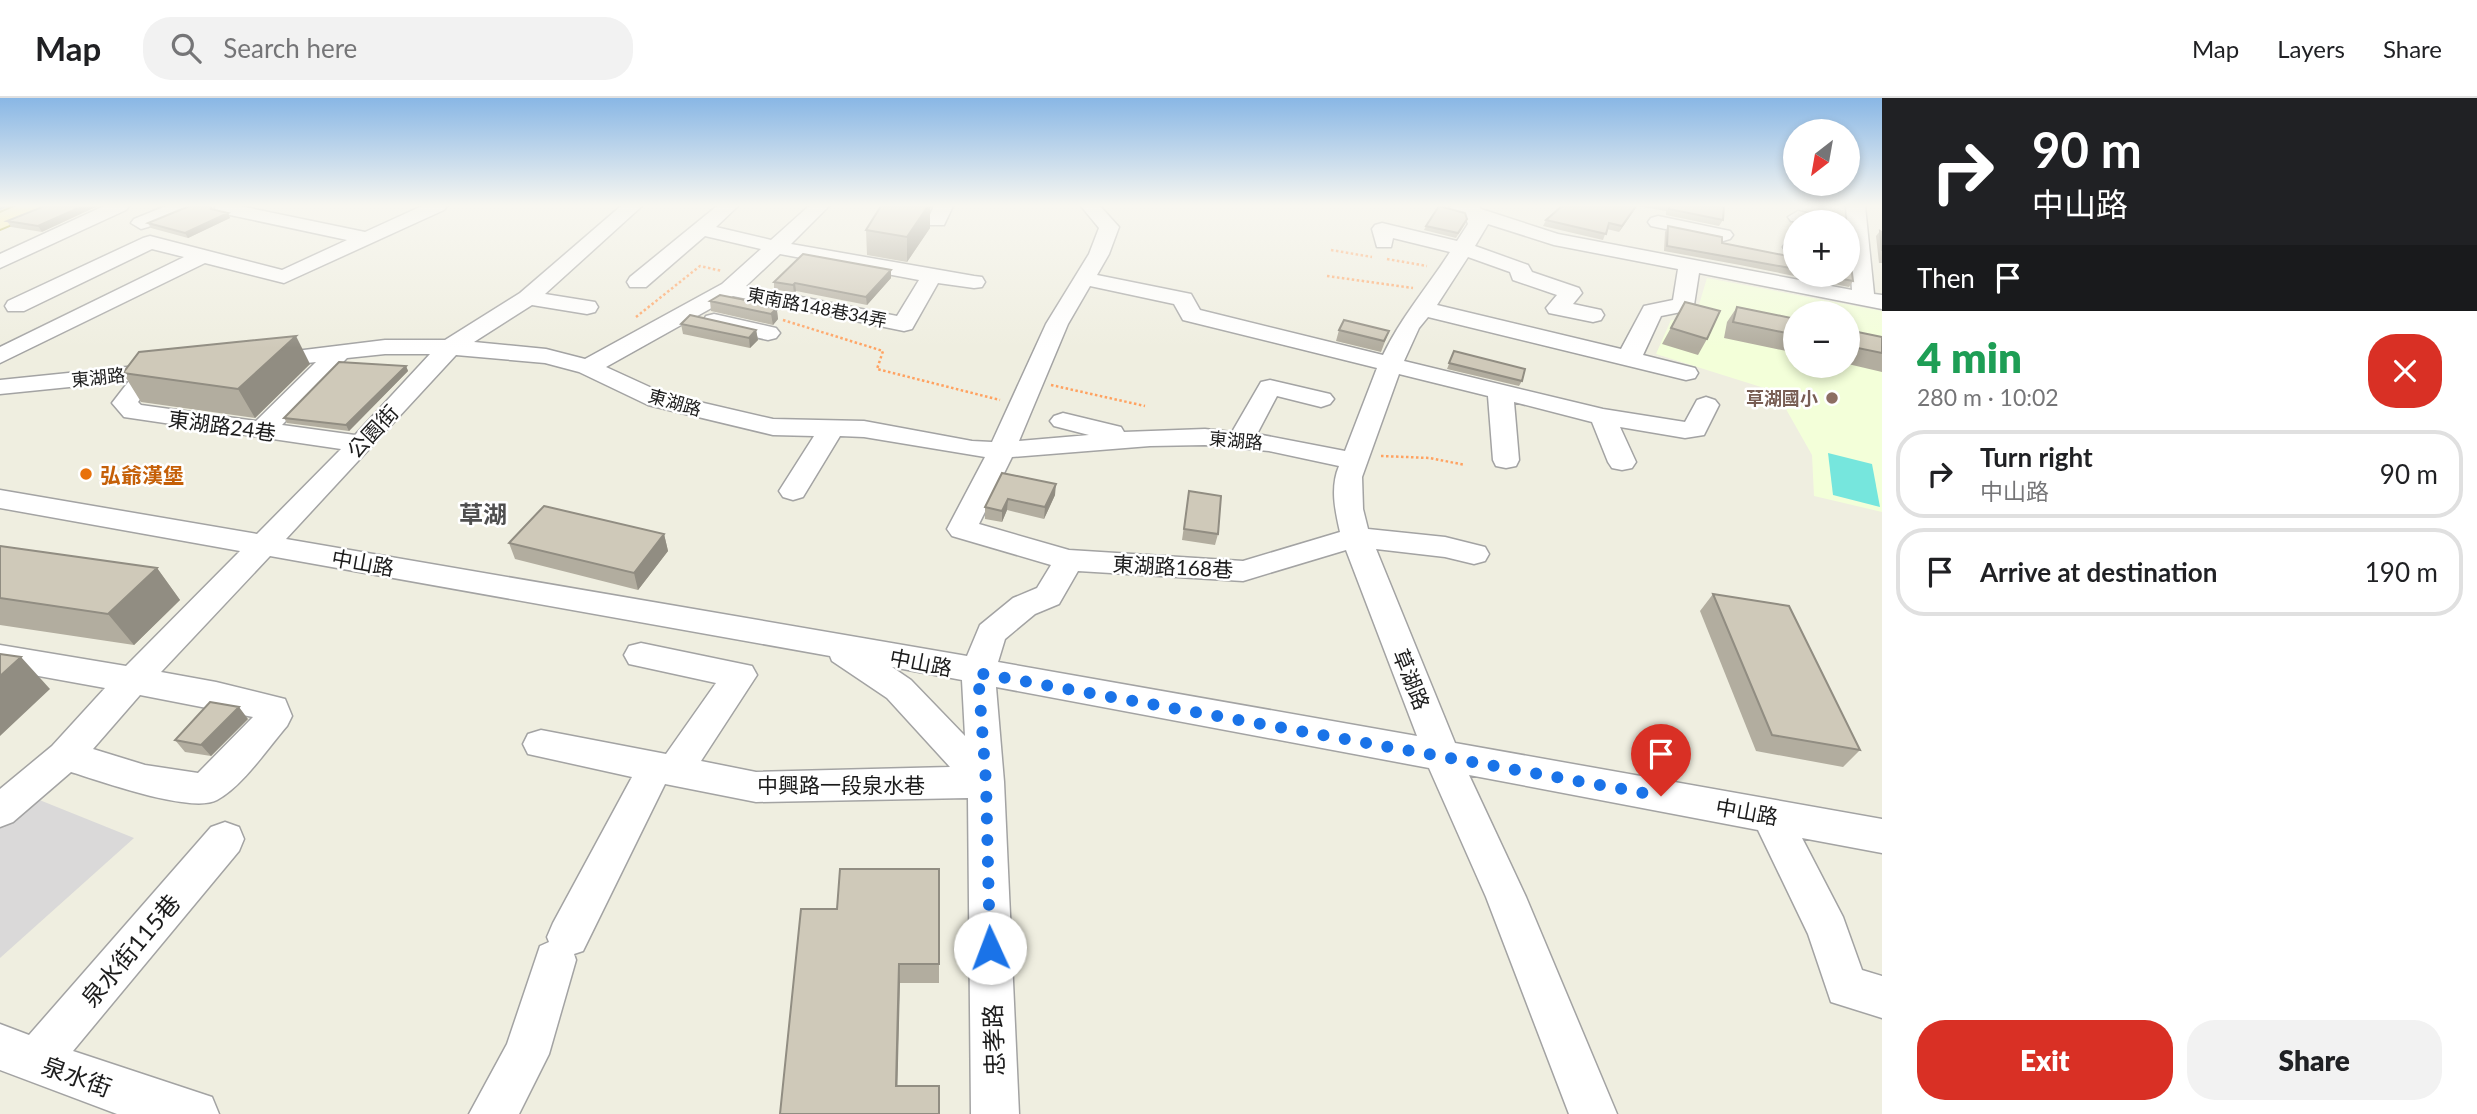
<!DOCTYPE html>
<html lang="en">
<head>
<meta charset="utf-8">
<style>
	:root { --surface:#fff; --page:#f2f2f2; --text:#202124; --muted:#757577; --line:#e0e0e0; --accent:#d93025 }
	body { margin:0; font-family:Lato,"Noto Sans TC",sans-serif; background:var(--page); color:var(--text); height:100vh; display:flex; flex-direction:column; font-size:26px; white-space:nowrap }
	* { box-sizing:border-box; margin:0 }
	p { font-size:23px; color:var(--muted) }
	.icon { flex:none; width:38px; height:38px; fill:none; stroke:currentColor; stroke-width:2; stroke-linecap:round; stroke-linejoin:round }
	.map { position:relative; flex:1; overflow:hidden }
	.panel { display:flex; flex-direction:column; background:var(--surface); width:595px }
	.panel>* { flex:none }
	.top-card { background:#202124; color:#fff; overflow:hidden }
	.needle { width:46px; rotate:211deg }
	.controls { position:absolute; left:1783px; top:21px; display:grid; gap:14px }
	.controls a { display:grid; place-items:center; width:77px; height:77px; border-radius:50%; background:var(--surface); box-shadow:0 4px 10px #0003; font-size:35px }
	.pin { position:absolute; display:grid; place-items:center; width:60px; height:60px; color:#fff; margin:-72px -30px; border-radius:50% 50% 50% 0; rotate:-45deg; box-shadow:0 0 7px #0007 }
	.pin .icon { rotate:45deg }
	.me { position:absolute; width:77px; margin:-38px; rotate:358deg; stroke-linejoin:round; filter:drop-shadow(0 0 5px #0008) }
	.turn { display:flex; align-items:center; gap:24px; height:147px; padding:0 35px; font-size:32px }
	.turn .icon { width:91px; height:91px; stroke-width:2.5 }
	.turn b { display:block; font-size:49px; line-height:60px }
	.then { display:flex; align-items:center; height:66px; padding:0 35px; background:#0003; gap:14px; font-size:26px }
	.round { display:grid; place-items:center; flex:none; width:74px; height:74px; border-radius:28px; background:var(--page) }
	.overview { display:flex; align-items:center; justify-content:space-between; height:119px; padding:0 35px }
	h1 { font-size:42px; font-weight:800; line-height:52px; color:#1e9e55 }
	.cta { display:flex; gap:14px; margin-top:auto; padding:14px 35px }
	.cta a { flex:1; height:80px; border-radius:28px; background:var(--accent); color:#fff; font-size:28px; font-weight:800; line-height:80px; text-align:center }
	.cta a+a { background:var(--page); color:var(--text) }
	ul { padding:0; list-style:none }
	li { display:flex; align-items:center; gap:21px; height:88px; margin:0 14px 10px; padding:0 21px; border:4px solid var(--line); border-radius:28px }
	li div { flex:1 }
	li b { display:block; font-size:26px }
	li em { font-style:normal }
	header { display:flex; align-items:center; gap:42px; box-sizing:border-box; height:98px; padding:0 35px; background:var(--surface); border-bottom:2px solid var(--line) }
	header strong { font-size:33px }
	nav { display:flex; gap:38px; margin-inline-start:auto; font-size:24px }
	.search { width:490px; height:63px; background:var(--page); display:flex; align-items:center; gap:18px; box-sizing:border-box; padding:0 24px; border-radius:28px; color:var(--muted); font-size:26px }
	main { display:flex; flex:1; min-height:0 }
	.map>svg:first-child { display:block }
</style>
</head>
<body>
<header>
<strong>Map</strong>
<div class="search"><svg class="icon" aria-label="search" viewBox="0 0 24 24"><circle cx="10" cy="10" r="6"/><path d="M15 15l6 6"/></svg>Search here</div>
<nav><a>Map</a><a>Layers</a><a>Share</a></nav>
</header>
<main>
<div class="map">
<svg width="1882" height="1016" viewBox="0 0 1882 1016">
	<rect width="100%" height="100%" fill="#efeee0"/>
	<path fill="#dad9d9" d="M32 699 134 740 0 860V726Z"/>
	<path fill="#f3ffd9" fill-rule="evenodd" d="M1707 180 1882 213V414L1814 398 1812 357 1782 304 1783 296 1656 256 1671 222 1695 220ZM1796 215H1848V268H1796Z"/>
	<path fill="#76e6dd" d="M1828 355 1872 366 1880 409 1833 397Z"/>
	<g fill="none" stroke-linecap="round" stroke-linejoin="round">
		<defs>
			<path id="minor" d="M104 108H129L126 112 0 170V156Z
				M166 108H192L189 112 148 129 141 131 131 125 134 121Z
				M215 108H240L365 134 422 108H447L444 112 284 185 205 165 0 265V249L184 159 152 151 24 213H8L5 208 8 203 143 140 150 138 282 172 347 142 216 114Z
				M621 108H642L545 196 595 204 598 209 595 214 587 216 532 207 474 244 546 251 585 261 722 186 761 151 705 138 646 189H630L627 184 630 179 717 108H738L716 129 771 142 809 108H829L791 146 974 178 982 179 985 184 982 189 974 190 938 185 912 231 904 233 733 198 606 269 665 296 773 321 864 323 972 343 992 344 1046 226 1089 156 1099 130 1081 108H1100L1119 129 1109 156 1097 177 1191 196 1200 212 1383 257C1401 219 1427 190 1450 154L1393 140 1391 149H1377L1372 131 1375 127 1382 125 1457 143 1468 126 1465 118 1452 114 1449 110 1451 108H1479L1481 111 1558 136 1852 192 1846 108H1865L1874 196 1882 197V211L1699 175 1694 207 1691 212 1661 218 1643 257 1695 270 1698 275 1695 280 1686 282 1428 219 1419 230 1404 263 1603 311 1685 324 1697 302 1706 299 1715 302 1719 307 1704 337 1685 340 1620 329 1636 364 1632 370 1622 372 1612 370 1608 364 1592 324 1514 304 1519 362 1516 368 1506 370 1496 368 1493 362 1488 298 1399 276 1362 379 1363 411 1368 431 1445 439 1485 449 1489 456 1485 463 1474 466 1445 459 1376 451 1455 645 1882 721V755L1802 740 1843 819 1862 872 1882 878V920L1831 904 1808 836 1758 732 1469 677 1526 799 1617 1016H1569L1486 799 1429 670 996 589 1004 684 1019 1016H971L968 700 756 704 665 686 583 853 574 856 576 862 549 956 519 1016H469L507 946 540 848 549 844 547 839 553 825 632 679 528 656 523 646 528 636 541 632 666 656 716 585 629 566 624 557 629 548 641 545 752 568 757 577 701 663 756 674 950 669 887 600 832 563 830 558 270 458 161 574 216 584 285 601 292 618 287 628C268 650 242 689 217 702 192 716 100 683 71 674L13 724 0 729V691L52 648 105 590 0 571V547L126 568 240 453 0 410V392L257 436 341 351 124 319 112 305 129 283 0 296V282L166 265 175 267 178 272 175 277 156 280 138 304 141 307 256 323 316 264 263 270 255 268 251 263 255 258 385 242H445L520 195ZM1488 126 1554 147 1678 171 1673 202 1644 208 1621 251 1437 207 1468 159 1510 174 1513 182 1557 197 1546 210 1549 215 1593 224 1601 222 1604 217 1601 212 1573 206 1582 195 1579 190 1532 174 1528 167 1475 148ZM780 156 919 182 897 218 746 188ZM1090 188 1174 206 1183 222 1377 270 1345 353 1257 336 1277 298 1321 309 1330 306 1334 301 1330 296 1270 282 1261 284 1232 334 1205 331 1124 334 1121 329 1063 315 1054 318 1050 323 1054 328 1089 337 1019 343 1068 226ZM385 256H430L355 337 282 327 347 260ZM456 257 545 265 579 274 648 307 773 337 814 338 779 393 783 399 793 402 803 399 840 338 864 339 985 359 947 431 952 438 1051 467 1037 490 1013 500 980 527 967 558 286 441ZM1205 347 1269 353 1339 368C1330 389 1335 412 1340 434L1243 463 1069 452 979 426 1012 359 1150 348ZM1346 452 1417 638 998 564 1005 541 1035 516 1059 506 1078 473 1243 483ZM892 569 962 582 965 638 911 582ZM140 597 253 619 198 675 145 667 93 651Z
				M934 108H953L944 127H930L927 123Z
				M1798 113 1830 120 1833 124 1791 123 1788 119Z
				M1658 118 1730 133 1733 137 1730 141 1723 143 1651 128 1648 124 1651 120Z
				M1793 143H1796V155L1786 153 1783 149 1786 145Z
				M714 216 776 230 780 235 776 240 768 242 706 228 703 223 706 218Z
				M225 724 239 729 244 741 239 753 73 953 212 999 219 1016H117L0 972V926L29 937 211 729Z"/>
			<path id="major" d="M16 108H47L43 113 0 131V115Z"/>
		</defs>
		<use href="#minor" stroke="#a3a3a3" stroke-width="3"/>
		<use href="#major" stroke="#949100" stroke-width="4"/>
		<path stroke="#ffa261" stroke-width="2.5" stroke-dasharray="2.5 2.5" stroke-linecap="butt" d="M1331 152 1372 159
			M1387 161 1427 168
			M1327 178 1413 190
			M636 219 700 168 722 173
			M783 222 883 253 877 271 1000 302
			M1051 287 1145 308
			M1381 358 1430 360 1465 367"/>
		<use href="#minor" fill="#fff" fill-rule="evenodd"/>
		<use href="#major" fill="#fff295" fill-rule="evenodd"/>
	</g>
	<path fill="#b2ad9f" d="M881 108H931L930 111V130L907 164 867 157 866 132Z
		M1562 108H1637L1619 134 1607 131 1603 142 1543 128 1546 122Z
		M1638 108H1724L1723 122 1719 128 1666 117V113Z
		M187 109 214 111 228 115 230 120 188 140 151 130 148 125Z
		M40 110 42 134 11 129 7 123Z
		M1465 126 1456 140 1424 132 1426 128Z
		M1668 128 1722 145 1789 158 1792 150 1796 151V177H1848L1853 183 1849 189 1740 167 1664 153 1665 134Z
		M1880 133 1882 134V165H1879L1876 138Z
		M891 180 867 207 796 193 794 195 774 191V184Z
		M778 200 779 210 777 213 778 221 773 227 711 213 710 203H750Z
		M1685 204 1707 241 1698 257 1662 246Z
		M1737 209 1796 221V255L1724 240 1727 224Z
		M681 226 756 232 758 242 750 250 683 236Z
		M1339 232 1389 233 1381 254 1336 243Z
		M1848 232 1882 239V274L1848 266Z
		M1454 253 1522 283 1519 288 1447 271Z
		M310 266 255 320 141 304 123 275Z
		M406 268 408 273 349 333 287 325 284 320Z
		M1002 375 1055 397 1044 421 1007 412 1002 424 985 421V409Z
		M1189 393 1218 436 1215 447 1182 442Z
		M664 436 668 453 638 492 515 461 509 445Z
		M0 448 157 470 180 502 134 547 0 527Z
		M1713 496 1860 652 1843 669 1756 653 1700 513Z
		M248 621 211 658 185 654 175 642Z
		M939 771V885H900L780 1016 837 811Z"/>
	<path fill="#918d82" d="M0 108H10L0 112Z
		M83 108H98L42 134 38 128Z
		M924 108H931L930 111V130L907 164V139Z
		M1636 108H1637L1619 134 1622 128Z
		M228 115 230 120 188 140 185 135Z
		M891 172V180L867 207 866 199Z
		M795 185 796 193 794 195 793 187Z
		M778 200 779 210 777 213 778 221 773 227 771 216 769 209Z
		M756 232 758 242 750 250 749 240Z
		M296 238 310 266 255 320 238 291Z
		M406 268 408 273 349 333 346 327Z
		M1056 386 1055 397 1044 421 1045 409Z
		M1008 401 1007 412 1002 424V413Z
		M664 436 668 453 638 492 634 475Z
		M157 470 180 502 134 547 108 516Z
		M21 559 50 591 0 638V578Z
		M239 609 248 621 211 658 201 647Z
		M899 866 900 885 897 1005 896 988Z"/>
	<path fill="#cfc9b9" stroke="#918d82" stroke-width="2" d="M42 108H83L38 128 7 123 40 110Z
		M189 108H211V111L228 115 185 135 148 125 187 109Z
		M881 108H928L907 139 866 132Z
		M1439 108 1465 115 1467 121 1458 135 1426 128Z
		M1562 108H1636L1622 128 1609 125 1606 136 1546 122Z
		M1669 108H1724L1723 122 1669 111Z
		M1668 128 1722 139V145L1793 159 1792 150 1796 151V171L1667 148Z
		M1880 133 1882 134V153Z
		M803 156 891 172 866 199 795 185 793 187 774 184Z
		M1848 158 1850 159 1853 183 1822 177H1848Z
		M757 196 778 200 769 209 776 211 771 216 710 203 720 197 750 203Z
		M1685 204 1720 213 1707 241 1671 230Z
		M1737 209 1796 221V237L1733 224Z
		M690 217 756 232 749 240 681 226Z
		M1344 222 1389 233 1384 243 1339 232Z
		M1848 232 1882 239V255L1848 248Z
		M296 238 238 291 123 275 139 254Z
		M1454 253 1525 271 1522 283 1449 265Z
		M339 264 406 268 346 327 284 320Z
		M1002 375 1056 386 1045 409 1008 401 1002 413 985 409Z
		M1189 393 1221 398 1218 436 1184 431Z
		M544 408 664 436 634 475 509 445Z
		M0 448 157 470 108 516 0 500Z
		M1713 496 1789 508 1860 652 1772 637Z
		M0 556 21 559 0 578Z
		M210 604 239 609 201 647 175 642Z
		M840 771H939V866H899L896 988H939V1016H780L801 811H837Z"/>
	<linearGradient id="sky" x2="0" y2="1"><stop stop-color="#89b7e5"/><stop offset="0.43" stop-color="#f8f7f1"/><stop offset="1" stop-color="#f8f7f1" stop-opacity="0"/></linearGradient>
	<rect width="1882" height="250" fill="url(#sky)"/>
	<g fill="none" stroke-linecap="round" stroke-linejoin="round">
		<path stroke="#1a73e8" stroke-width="12" stroke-dasharray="0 21.6" d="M990 850 986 684 978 575 1661 698"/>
	</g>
	<circle fill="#8d6e63" stroke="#fff" stroke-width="2.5" cx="1832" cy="300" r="7"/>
	<circle fill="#e8710a" stroke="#fff" stroke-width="2.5" cx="86" cy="376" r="7"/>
	<g text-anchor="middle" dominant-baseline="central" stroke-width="5" stroke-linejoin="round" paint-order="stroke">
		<g font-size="18" fill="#1c1c1c" stroke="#fff">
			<text transform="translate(817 209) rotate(11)">東南路148巷34弄</text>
			<text transform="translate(98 279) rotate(-6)">東湖路</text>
			<text transform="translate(675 304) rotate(16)">東湖路</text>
			<text transform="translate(1236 342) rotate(5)">東湖路</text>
		</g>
		<g font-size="18" font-weight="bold" fill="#785e54" stroke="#fff" text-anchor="end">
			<text x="1818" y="300">草湖國小</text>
		</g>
		<g font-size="21" fill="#1c1c1c" stroke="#fff">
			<text transform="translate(222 327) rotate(8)">東湖路24巷</text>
			<text transform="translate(372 333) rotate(-47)">公園街</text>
			<text transform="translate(363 464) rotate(10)">中山路</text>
			<text transform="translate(1173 468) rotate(3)">東湖路168巷</text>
			<text transform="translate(921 564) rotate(11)">中山路</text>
			<text transform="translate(1412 581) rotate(68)">草湖路</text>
			<text x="841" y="686">中興路一段泉水巷</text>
			<text transform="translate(1747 713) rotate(10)">中山路</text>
		</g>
		<g font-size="21" font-weight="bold" fill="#c56008" stroke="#fff" text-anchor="start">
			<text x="100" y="376">弘爺漢堡</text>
		</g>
		<g font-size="24" font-weight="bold" fill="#4f4f4f" stroke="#fff">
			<text x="483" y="415">草湖</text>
		</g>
		<g font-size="24" fill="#1c1c1c" stroke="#fff">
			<text transform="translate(130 852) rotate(-50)">泉水街115巷</text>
			<text transform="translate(993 942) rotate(-92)">忠孝路</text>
			<text transform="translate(77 978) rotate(20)">泉水街</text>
		</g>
	</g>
</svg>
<div class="controls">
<a><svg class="needle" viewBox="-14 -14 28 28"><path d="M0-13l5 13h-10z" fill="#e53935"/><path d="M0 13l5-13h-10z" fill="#757577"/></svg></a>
<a>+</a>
<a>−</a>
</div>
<div class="pin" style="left:1661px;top:698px;background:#d93025"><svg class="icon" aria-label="arrive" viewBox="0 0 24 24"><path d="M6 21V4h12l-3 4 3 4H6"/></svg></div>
<svg class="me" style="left:990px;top:850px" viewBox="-20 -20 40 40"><circle r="19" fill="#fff"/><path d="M0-13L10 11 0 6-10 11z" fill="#1a73e8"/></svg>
</div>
<section class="panel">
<div class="top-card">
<div class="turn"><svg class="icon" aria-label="right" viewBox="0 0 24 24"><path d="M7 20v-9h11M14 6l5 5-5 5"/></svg><div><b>90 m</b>中山路</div></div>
<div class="then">Then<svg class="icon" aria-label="arrive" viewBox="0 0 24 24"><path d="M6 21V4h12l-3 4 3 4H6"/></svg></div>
</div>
<div class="overview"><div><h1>4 min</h1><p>280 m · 10:02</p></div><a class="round" style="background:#d93025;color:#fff"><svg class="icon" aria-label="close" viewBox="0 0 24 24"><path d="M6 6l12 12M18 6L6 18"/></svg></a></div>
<ul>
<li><svg class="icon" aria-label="right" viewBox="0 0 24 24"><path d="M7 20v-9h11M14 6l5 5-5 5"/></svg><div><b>Turn right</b><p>中山路</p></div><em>90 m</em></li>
<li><svg class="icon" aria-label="arrive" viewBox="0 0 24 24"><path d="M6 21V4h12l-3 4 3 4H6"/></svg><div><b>Arrive at destination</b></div><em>190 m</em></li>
</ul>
<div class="cta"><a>Exit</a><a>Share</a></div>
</section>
</main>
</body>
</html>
